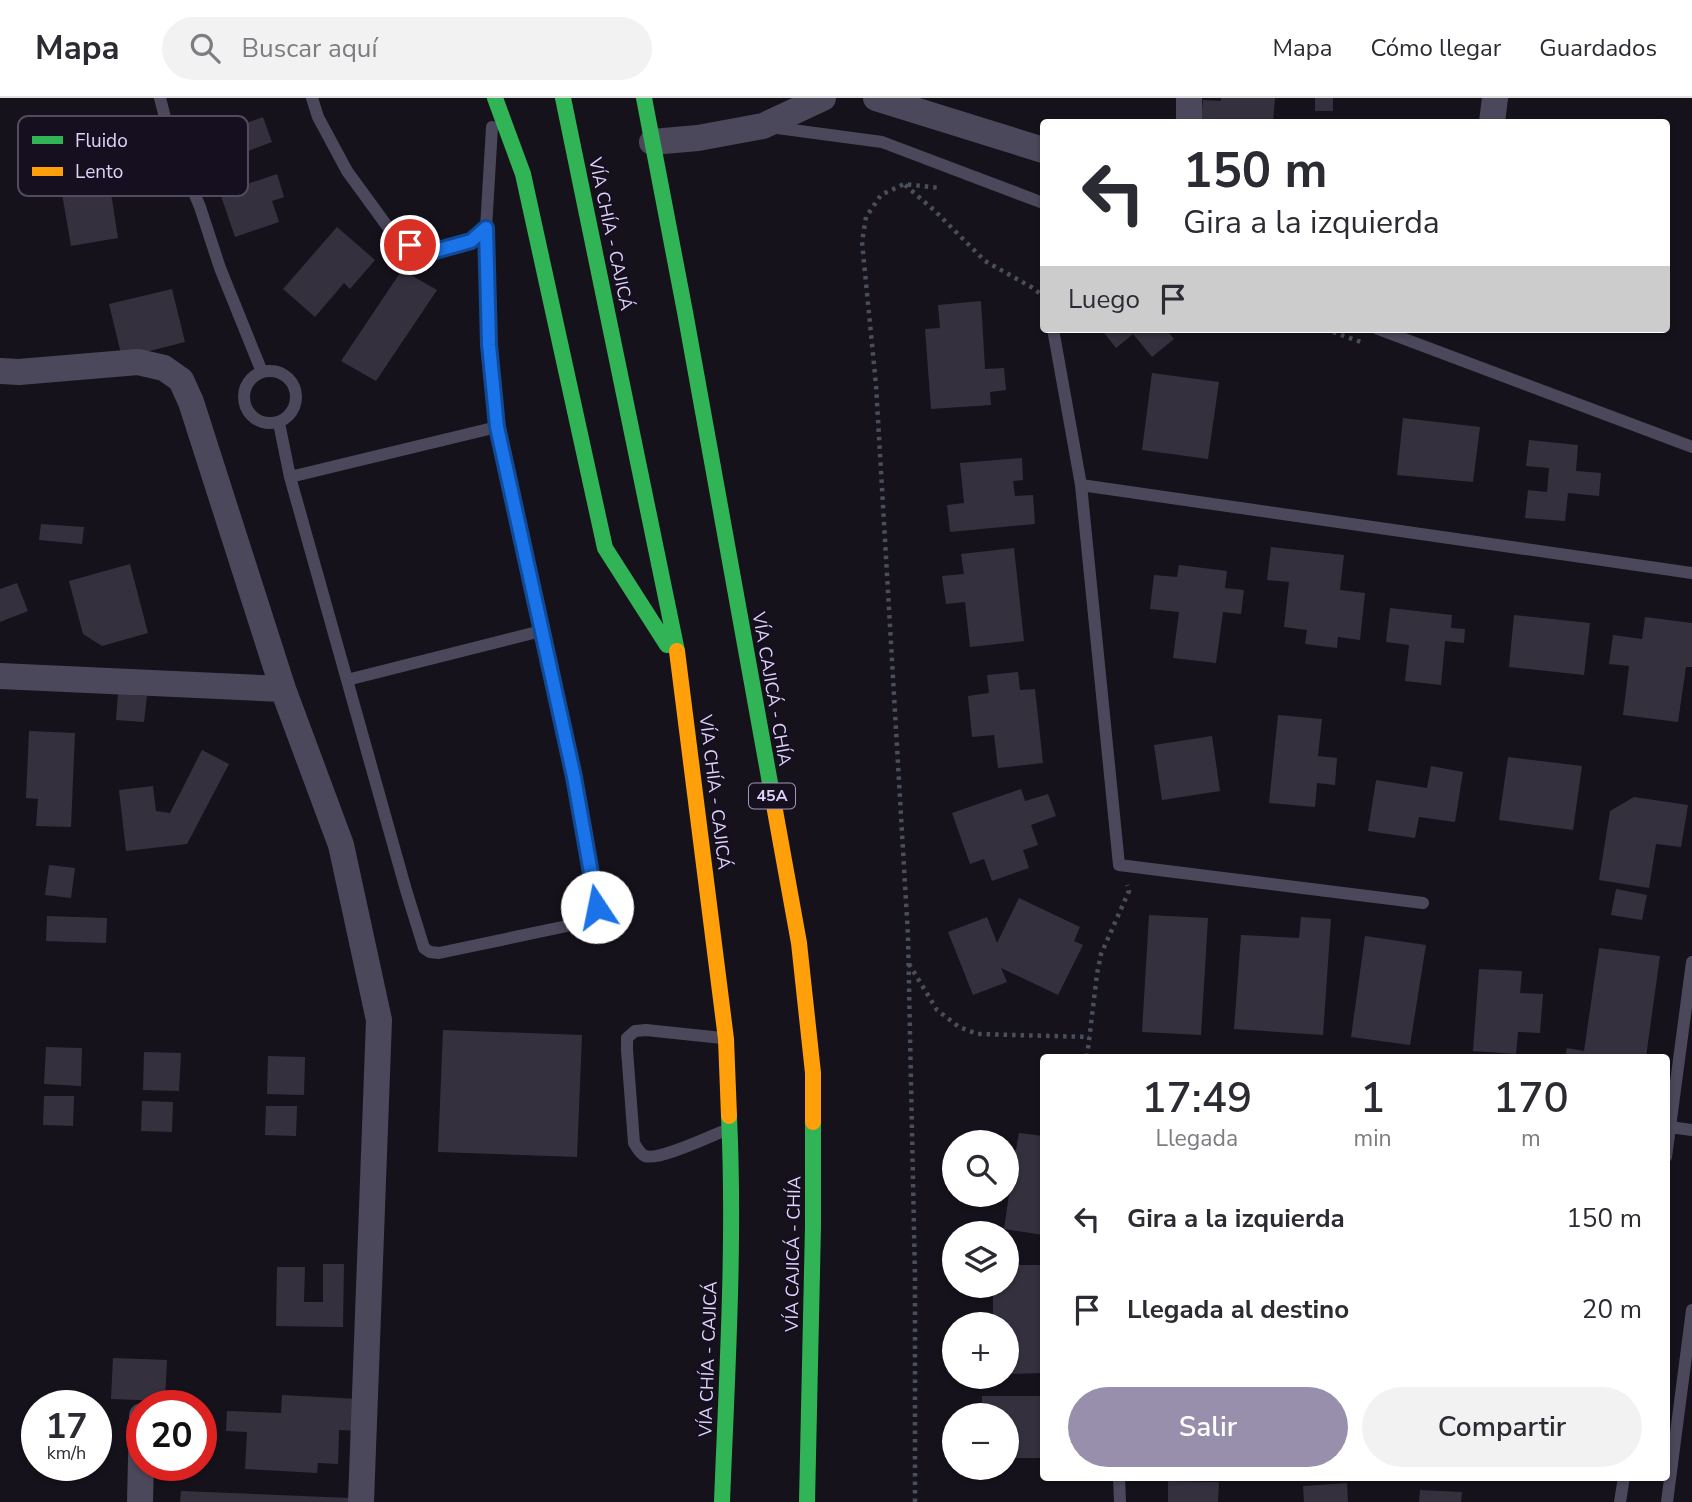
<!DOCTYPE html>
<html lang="es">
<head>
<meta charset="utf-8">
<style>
	:root { --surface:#fff; --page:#f2f2f3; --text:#2b2b33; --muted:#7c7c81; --line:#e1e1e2; --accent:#978fac }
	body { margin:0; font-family:"Nunito Sans",sans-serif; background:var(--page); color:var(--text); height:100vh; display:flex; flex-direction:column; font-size:26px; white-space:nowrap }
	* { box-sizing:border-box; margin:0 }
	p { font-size:23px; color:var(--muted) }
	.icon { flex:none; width:38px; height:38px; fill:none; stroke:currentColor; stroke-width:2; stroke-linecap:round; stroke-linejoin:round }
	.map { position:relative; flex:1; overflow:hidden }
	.side { position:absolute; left:1040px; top:956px; width:630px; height:427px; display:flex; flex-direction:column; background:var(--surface); border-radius:7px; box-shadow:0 2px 5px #0004 }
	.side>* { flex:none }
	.banner { position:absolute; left:1040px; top:21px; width:630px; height:214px; border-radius:7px; box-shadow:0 2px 5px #0004; background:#fff; color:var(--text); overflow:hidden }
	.controls { position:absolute; left:942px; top:1032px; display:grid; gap:14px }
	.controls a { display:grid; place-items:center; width:77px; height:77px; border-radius:50%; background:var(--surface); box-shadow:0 2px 5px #0004; font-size:35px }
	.speed { position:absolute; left:21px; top:1292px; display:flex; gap:14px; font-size:35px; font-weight:700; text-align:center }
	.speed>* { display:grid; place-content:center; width:91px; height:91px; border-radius:50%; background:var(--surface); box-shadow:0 2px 5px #0004; line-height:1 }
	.speed small { font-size:18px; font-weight:400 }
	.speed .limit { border:10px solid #d22; background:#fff; color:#111 }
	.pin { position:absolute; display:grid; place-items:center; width:60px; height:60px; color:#fff; margin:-30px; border:4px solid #fff; border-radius:50%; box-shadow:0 2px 7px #0007 }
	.me { position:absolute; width:77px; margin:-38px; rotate:349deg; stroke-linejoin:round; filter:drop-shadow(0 0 5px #0008) }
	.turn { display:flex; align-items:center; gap:24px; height:147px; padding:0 28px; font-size:32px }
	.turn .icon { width:91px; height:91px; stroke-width:2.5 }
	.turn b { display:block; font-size:49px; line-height:60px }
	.then { display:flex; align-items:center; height:66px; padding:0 28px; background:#0003; gap:14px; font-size:26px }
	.eta { display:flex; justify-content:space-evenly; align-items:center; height:119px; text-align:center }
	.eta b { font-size:42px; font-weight:600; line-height:49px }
	.button { display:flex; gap:14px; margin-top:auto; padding:14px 28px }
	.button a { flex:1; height:80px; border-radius:42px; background:var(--accent); color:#fff; font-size:28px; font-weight:600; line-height:80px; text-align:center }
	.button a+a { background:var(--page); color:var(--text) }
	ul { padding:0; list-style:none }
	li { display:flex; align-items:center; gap:21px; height:91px; padding:0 28px }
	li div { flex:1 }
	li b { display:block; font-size:26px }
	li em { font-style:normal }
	header { display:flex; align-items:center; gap:42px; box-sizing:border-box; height:98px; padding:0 35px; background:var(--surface); border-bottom:2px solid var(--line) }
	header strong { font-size:33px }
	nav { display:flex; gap:38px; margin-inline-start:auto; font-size:24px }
	.search { width:490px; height:63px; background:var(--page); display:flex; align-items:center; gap:18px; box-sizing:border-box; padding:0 24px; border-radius:38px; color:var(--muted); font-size:26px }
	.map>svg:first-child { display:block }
</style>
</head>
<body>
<header>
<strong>Mapa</strong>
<div class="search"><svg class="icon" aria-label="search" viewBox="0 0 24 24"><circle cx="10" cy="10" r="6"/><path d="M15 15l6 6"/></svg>Buscar aquí</div>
<nav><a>Mapa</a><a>Cómo llegar</a><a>Guardados</a></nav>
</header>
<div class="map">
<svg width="1692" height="1404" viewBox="0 0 1692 1404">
	<rect width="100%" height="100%" fill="#16121c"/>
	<path fill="#35303e" d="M1221 0H1275L1273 24H1201L1203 2 1221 3Z
		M1315 0H1333V13H1315Z
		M223 17 229 31 263 19 272 44 213 66 198 27Z
		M108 76 118 140 71 148 60 84Z
		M277 76 284 99 272 103 279 124 235 139 220 95Z
		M337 129 375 162 350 191 344 185 315 219 283 191Z
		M402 172 437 192 376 283 341 263Z
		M172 191 185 244 122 260 109 206Z
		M981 203 985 271 1004 270 1006 292 990 294 991 307 931 311 925 231 940 230 938 207Z
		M1101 231H1166L1174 241 1152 259 1133 236 1116 250Z
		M1152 275 1219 284 1208 361 1142 352Z
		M1403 320 1480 329 1473 384 1397 377Z
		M1529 342 1578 347 1576 373 1601 375 1599 398 1568 395 1565 423 1525 420 1528 392 1547 394 1549 370 1526 368Z
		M1022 360 1023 382 1013 383 1015 398 1033 397 1035 426 950 434 947 407 964 405 960 365Z
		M41 426 84 429 82 446 39 442Z
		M1271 449 1344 457 1340 492 1365 495 1360 542 1338 539 1337 550 1305 546 1307 532 1284 529 1289 484 1267 482Z
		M1014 450 1024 543 970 549 965 504 946 506 942 478 964 476 961 456Z
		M130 466 148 535 102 548 83 536 69 483Z
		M1179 467 1227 473 1225 490 1244 492 1241 516 1223 514 1216 565 1173 560 1179 514 1150 511 1154 477 1177 479Z
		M17 485 28 513 0 524V491Z
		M1390 510 1452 517 1451 530 1465 531 1464 545 1445 543 1441 587 1405 583 1409 547 1386 544Z
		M1514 517 1590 525 1584 577 1509 569Z
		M1645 519 1692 525V569H1686L1678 624 1623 617 1629 568 1609 566 1613 537 1642 541Z
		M1018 574 1020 592 1035 591 1043 665 998 670 994 637 972 639 968 598 989 595 987 577Z
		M118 596 147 598 144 624 116 622Z
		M1278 617 1322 621 1318 658 1337 660 1335 687 1317 685 1315 709 1269 705Z
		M29 633 75 635 71 729 36 728 38 701 26 700Z
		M1212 638 1220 693 1162 702 1154 647Z
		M202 652 229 666 187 746 126 753 119 692 153 688 156 713 170 715Z
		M1508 659 1582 668 1573 732 1499 722Z
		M1431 668 1463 674 1455 724 1419 719 1415 740 1368 733 1376 682 1427 690Z
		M1021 691 1025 703 1048 696 1056 718 1031 727 1038 747 1023 752 1029 770 992 783 984 761 970 766 952 715Z
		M1634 699 1688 707 1681 749 1656 746 1649 790 1599 782 1610 713Z
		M49 767 75 770 71 800 45 797Z
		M1616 791 1647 797 1642 822 1611 817Z
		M1019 800 1080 829 1074 843 1083 847 1058 897 1001 870 1007 884 973 897 948 834 987 819 997 845Z
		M1149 817 1208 820 1201 937 1142 934Z
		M47 818 107 820 106 845 46 843Z
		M1301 819 1331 821 1323 937 1234 931 1241 837 1299 840Z
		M1365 838 1426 847 1410 947 1351 939Z
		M1599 850 1660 858 1646 959H1565L1567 950 1584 953Z
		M1479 871 1522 873 1520 895 1543 896 1540 935 1518 934 1516 956 1473 953Z
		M443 932 582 937 577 1059 438 1054Z
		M46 949 82 950 81 988 44 986Z
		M144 954 181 955 179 993 143 992Z
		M268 958 305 959 304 997 267 996Z
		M44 998H74L73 1028 43 1027Z
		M142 1003 173 1004 172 1034 141 1033Z
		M266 1008H297L296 1038 265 1037Z
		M1019 1035 1043 1038V1137L1004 1131 1011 1083H1006V1051L1016 1052Z
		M323 1166H344L343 1229 276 1228 277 1169H305L304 1204H323Z
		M1006 1167H1043V1275L1006 1276V1227H993V1188H1006Z
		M113 1260 167 1262 165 1303 111 1301Z
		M282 1297 360 1301 359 1333 339 1332 338 1366 318 1365 317 1375 245 1371 247 1334 226 1333 227 1313 281 1315Z
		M982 1298H1043V1360H1006V1318H982Z
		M1168 1383 1219 1384 1218 1404H1168Z
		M1347 1385 1348 1404H1304L1303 1388Z
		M1420 1392 1462 1394 1461 1404H1419Z
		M181 1393 350 1400V1404H180Z"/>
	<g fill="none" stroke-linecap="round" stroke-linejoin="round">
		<path stroke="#484e5c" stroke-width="4.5" stroke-dasharray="3.5 5" stroke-linecap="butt" d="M905 87 935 113 985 163 1033 190 1043 198
			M1325 231 1361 244
			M909 866 937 912 959 929 978 936 1089 939
			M1087 959 1097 876 1101 856 1129 793 1127 787
			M915 1404V1180L908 838 876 287 862 144 866 119 881 97 904 86 940 90"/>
		<path stroke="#4c485b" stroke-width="12" d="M160 0 169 35 200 109 220 170 262 274
			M312 0 318 19 347 73 390 132 409 147 435 153 471 143 486 130
			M770 29 882 44 1043 105
			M1053 231 1081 387 1119 767 1423 805
			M1378 231 1692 349
			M244 299a26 26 0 1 1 52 0a26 26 0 1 1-52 0Z
			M279 325 290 379 406 792 424 850 430 854 439 855 586 824 593 818 597 809 574 679 497 329 489 247 486 130 492 29
			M290 379 497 329
			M1081 387 1692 475
			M347 582 541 533
			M722 940 646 932 635 933 627 940V952L634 1045C637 1050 640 1056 645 1058 659 1063 710 1038 726 1032
			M1670 1029 1692 1032
			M1666 1059 1692 864
			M1119 1379 1120 1404
			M1620 1404 1624 1379
			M1667 1404 1692 1212"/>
		<path stroke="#4c485b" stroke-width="26" d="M876 0 1043 52
			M1189 0V24
			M1492 24 1495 0
			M652 44 698 40 763 28 823 0
			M0 273 19 274 138 264 164 270 181 282 191 304 283 591 341 747 379 922 361 1404
			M0 578 283 591
			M140 1404 142 1318"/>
		<path stroke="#30b455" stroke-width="16" d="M495 0 523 76 605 450 667 547
			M563 0 677 553
			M644 0 685 214 774 707
			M722 1404C727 1276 735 1147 729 1018
			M807 1404 813 1128V1024"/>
		<path stroke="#ff9f0a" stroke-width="16" d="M677 553 726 941 729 1018
			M774 707 799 845 813 975V1024"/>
	</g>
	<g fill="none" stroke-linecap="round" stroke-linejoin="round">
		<defs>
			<path id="route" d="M410 147 435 153 471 143 486 130 489 247 497 329 574 679 597 809"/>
		</defs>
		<use href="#route" stroke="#114b97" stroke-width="18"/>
		<use href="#route" stroke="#1a73e8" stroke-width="12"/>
	</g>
	<g text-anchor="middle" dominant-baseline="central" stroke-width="5" stroke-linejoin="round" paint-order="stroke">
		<rect fill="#150f1f" stroke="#a198b8" stroke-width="2" x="749" y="685.5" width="46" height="25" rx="5"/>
		<g font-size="16" font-weight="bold" fill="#ddd3f9">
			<text x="772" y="698">45A</text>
		</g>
		<g font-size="18" fill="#ddd3f9" stroke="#150f1f">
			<text transform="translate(611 136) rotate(78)">VÍA CHÍA - CAJICÁ</text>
			<text transform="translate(772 591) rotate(80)">VÍA CAJICÁ - CHÍA</text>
			<text transform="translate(715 694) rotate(83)">VÍA CHÍA - CAJICÁ</text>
			<text transform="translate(793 1156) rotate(-89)">VÍA CAJICÁ - CHÍA</text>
			<text transform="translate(708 1261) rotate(-88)">VÍA CHÍA - CAJICÁ</text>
		</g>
	</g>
	<rect x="18" y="18" width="230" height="80" rx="10" fill="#150f1f" stroke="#514a60" stroke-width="2"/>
	<rect x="32" y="38" width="31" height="8" fill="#30b455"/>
	<rect x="32" y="69" width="31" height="9" fill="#ff9f0a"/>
	<g font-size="19" fill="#ddd3f9">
		<text x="75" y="49">Fluido</text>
		<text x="75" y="80">Lento</text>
	</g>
</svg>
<div class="controls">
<a><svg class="icon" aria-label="search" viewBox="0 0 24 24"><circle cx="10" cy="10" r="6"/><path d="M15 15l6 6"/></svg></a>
<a><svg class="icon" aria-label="layers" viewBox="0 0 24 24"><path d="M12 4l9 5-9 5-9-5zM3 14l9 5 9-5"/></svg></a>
<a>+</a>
<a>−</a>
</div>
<div class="speed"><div>17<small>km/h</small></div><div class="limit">20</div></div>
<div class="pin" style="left:410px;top:147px;background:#d93025"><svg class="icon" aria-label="arrive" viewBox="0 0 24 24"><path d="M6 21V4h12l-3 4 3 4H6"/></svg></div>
<svg class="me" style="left:597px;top:809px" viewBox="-20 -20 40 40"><circle r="19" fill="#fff"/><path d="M0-13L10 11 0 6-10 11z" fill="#1a73e8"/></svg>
<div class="banner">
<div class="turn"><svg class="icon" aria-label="left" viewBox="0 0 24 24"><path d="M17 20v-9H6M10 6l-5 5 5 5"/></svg><div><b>150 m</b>Gira a la izquierda</div></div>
<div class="then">Luego<svg class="icon" aria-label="arrive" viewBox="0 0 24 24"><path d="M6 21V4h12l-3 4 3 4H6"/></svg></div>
</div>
<section class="side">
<div class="eta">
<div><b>17:49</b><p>Llegada</p></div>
<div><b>1</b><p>min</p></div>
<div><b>170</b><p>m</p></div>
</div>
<ul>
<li><svg class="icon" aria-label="left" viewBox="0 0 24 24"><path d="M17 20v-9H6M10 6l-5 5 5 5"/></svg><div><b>Gira a la izquierda</b></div><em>150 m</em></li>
<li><svg class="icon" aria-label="arrive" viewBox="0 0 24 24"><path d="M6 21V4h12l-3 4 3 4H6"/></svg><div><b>Llegada al destino</b></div><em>20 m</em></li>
</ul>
<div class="button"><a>Salir</a><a>Compartir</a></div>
</section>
</div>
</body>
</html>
